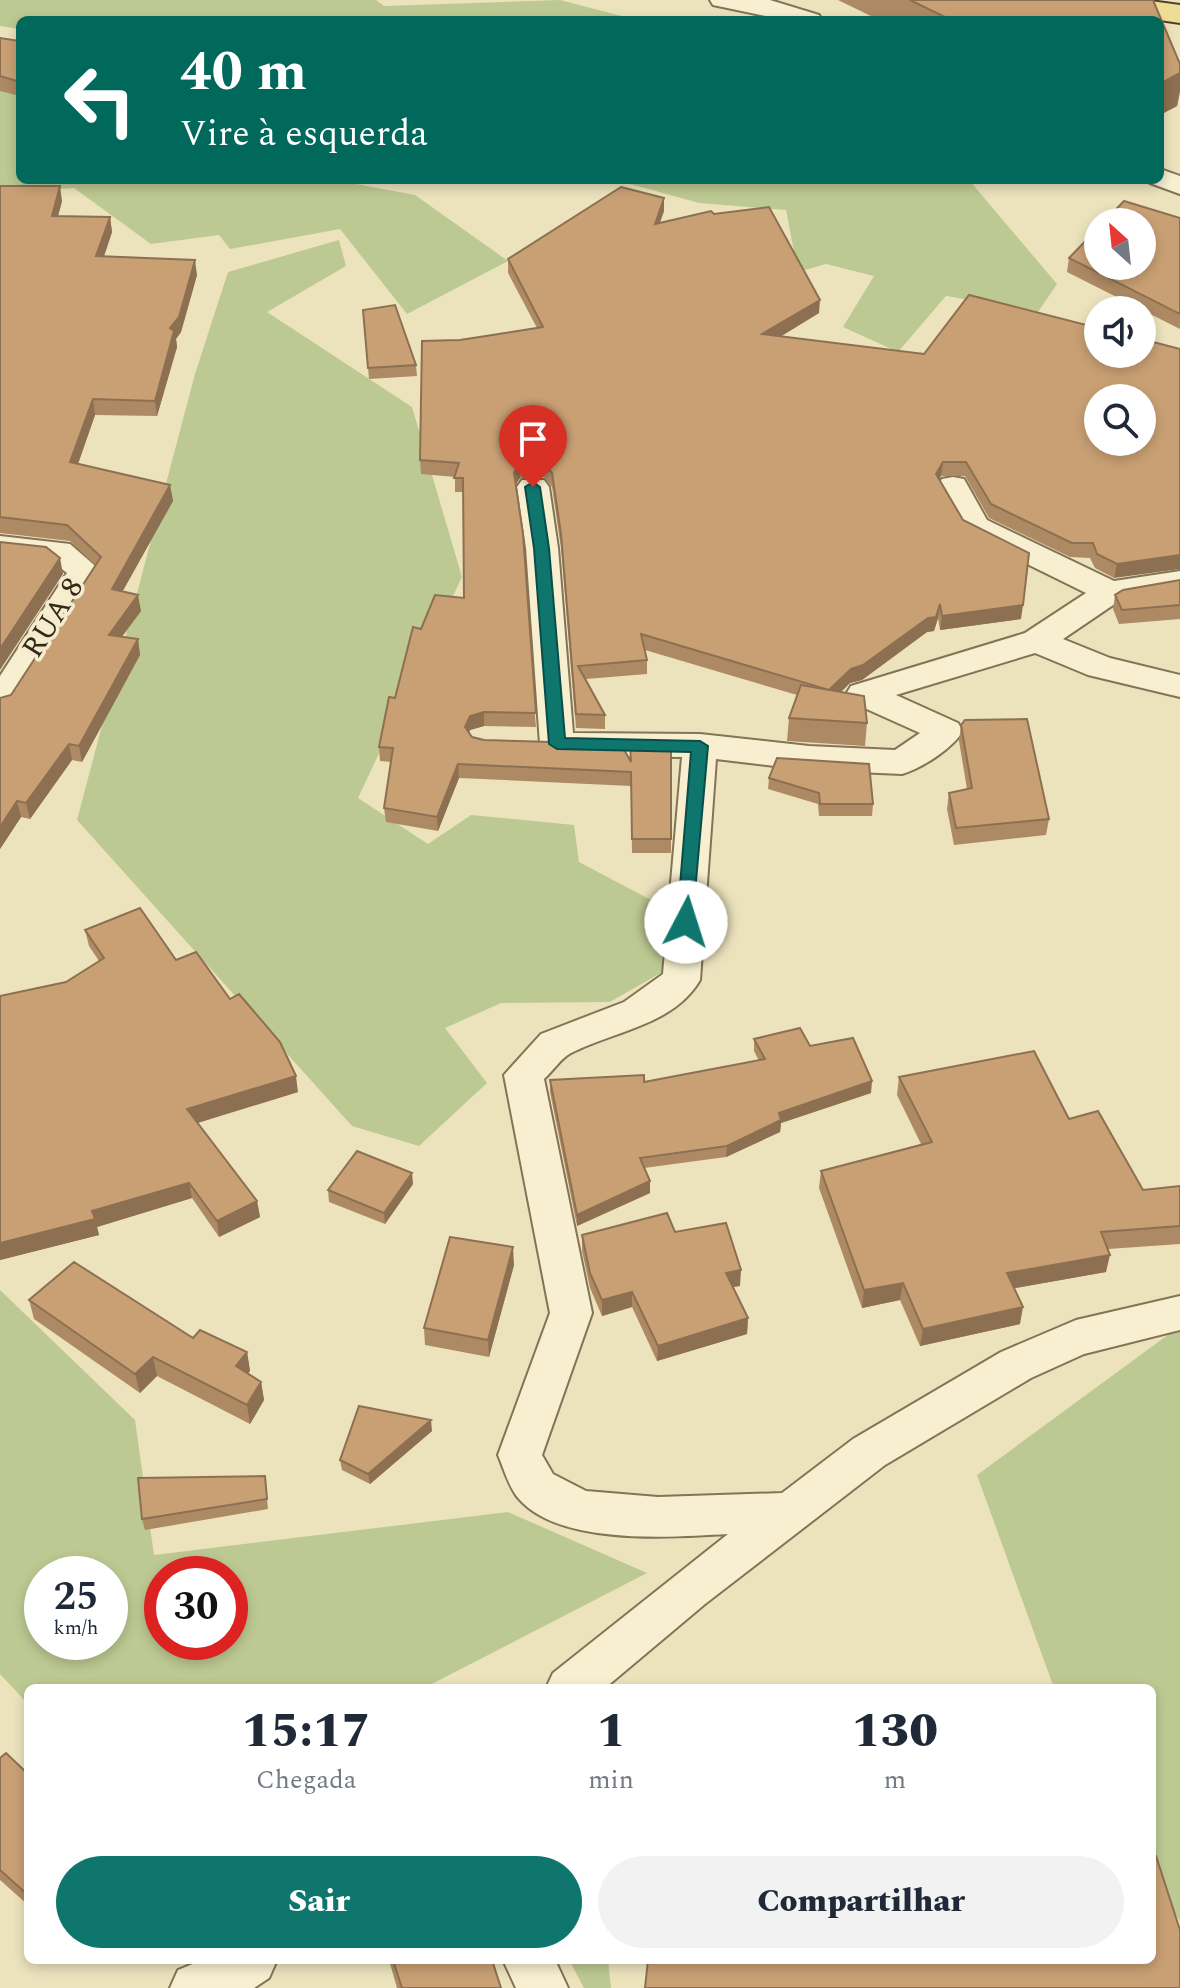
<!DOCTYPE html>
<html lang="pt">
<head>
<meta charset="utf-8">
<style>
	:root { --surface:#fff; --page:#f2f2f3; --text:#1f2937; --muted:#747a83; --accent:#0f766e }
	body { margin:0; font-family:Spectral,serif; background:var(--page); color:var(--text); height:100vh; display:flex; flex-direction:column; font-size:30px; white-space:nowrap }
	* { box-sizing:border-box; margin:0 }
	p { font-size:26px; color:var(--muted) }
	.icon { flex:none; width:44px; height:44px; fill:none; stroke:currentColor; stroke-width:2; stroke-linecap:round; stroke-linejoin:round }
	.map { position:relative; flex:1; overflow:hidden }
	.drawer { position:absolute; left:24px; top:1684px; width:1132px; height:280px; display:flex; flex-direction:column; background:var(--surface); border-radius:12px; box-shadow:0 4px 12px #0003 }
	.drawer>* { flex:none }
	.banner { position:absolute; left:16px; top:16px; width:1148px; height:168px; border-radius:12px; box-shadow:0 4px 12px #0003; background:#00695c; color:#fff; overflow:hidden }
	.needle { width:52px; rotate:333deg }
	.tools { position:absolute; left:1084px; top:208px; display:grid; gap:16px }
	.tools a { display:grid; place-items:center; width:72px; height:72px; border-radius:50%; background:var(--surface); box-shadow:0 4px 12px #0003; font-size:40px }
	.speed { position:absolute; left:24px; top:1556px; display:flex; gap:16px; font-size:40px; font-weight:700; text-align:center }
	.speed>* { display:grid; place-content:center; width:104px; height:104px; border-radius:50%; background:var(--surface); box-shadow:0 4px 12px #0003; line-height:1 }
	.speed small { font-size:20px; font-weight:400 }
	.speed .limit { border:12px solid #d22; background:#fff; color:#111 }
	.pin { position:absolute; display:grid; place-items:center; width:68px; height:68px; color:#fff; margin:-82px -34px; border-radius:50% 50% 50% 0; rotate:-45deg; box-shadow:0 0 8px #0007 }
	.pin .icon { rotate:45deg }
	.me { position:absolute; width:88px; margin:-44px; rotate:5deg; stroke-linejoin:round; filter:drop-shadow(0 0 6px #0008) }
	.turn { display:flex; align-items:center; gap:28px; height:168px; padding:0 32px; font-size:36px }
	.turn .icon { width:104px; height:104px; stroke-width:2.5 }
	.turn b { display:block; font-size:56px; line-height:68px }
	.eta { display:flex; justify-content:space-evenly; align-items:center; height:136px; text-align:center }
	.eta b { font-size:48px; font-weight:800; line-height:56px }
	.cta { display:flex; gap:16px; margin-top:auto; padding:16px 32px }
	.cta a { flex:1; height:92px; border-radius:48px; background:var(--accent); color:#fff; font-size:32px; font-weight:800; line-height:92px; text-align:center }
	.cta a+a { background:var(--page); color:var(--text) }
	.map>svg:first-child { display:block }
</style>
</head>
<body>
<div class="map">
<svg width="1180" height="1988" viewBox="0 0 1180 1988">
	<rect width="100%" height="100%" fill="#ece3bd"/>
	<path fill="#bdc992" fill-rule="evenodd" d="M0 0H376L384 6 560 0 637 20H20V29L0 26Z
		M0 80 20 91V180H334L415 195 508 261 407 314 340 229 230 249 219 235 151 244 74 188 0 192Z
		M616 180H969L1057 284 1038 312 946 296 898 352 843 327 874 276 826 264 798 272 786 210 699 203Z
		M339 240 346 266 267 312 412 407 462 577 358 798 428 844 471 815 574 825 579 862 651 900 664 971 610 1002 501 1003 445 1028 487 1083 419 1146 352 1126 77 820 195 374 228 272Z
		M0 1290 135 1420 154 1555 508 1512 647 1573 424 1688H28V1704L0 1674ZM42 1574H110V1642H42ZM162 1574H230V1642H162Z
		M1180 1326V1921L1152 1879V1688H1054L977 1475Z
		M569 1960H608L611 1988H584Z"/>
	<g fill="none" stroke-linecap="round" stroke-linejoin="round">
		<defs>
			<path id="street" d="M710 0H770L819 15 822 20H784L713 5Z
				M1160 169 1180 176V194L1150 183 1149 180H1160Z
				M953 477 964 479 987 520 1114 581 1180 571V591L1119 601 1063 639 1110 658 1180 675V697L1088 675 1035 653 896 695 958 723 963 731C952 749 922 768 902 774L809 770 716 759 700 980C674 1025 614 1031 571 1053 561 1058 553 1071 544 1079L592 1313 542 1455 553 1474 586 1491 658 1497 782 1493 853 1439 1001 1352 1076 1320 1180 1296V1330L1084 1354 1031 1378 885 1465 705 1604 605 1688H546L553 1673 728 1534C672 1537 560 1546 519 1499 509 1488 504 1469 498 1455L550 1313 504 1075 541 1034 624 1002 663 974 682 757 557 756 545 752 540 744 526 548 517 487 522 480H544L549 487 558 548 573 733 700 734 809 746 895 750 920 733 851 702 846 694 851 686 1025 633 1086 593 964 533 937 486 942 479Z
				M0 536 70 544 101 571 12 710 0 713V676L67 573 50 560 0 556Z
				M202 1960H277L269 1978 254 1988H170L178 1970Z
				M503 1960H555L568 1988H516Z"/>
			<path id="primary" d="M1071 0H1143L1180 5V23L1085 9 1075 6Z"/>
		</defs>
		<use href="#street" stroke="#837357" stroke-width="4"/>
		<use href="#primary" stroke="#50412c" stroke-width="4"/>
		<use href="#street" fill="#f7efd0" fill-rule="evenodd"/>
		<use href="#primary" fill="#efdc95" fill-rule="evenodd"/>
	</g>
	<path fill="#ad8a64" d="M838 0H1153L1180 64V91L1177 106 1160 115V20H879Z
		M0 38 20 41V96L0 91Z
		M0 186 62 201 58 216 110 217 112 232 104 256 197 275 181 332 176 339 177 347 157 416 95 415 78 464 170 485 173 501 122 592 141 611 122 637 138 639 140 655 82 762 72 760 30 819 21 817 0 849V698L11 695 95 565 70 541 0 533Z
		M664 211 660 223 819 313 781 336 924 354 1180 349 1114 578 1095 568 1090 558 1070 557 989 518 965 476H941L939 479 1021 619 940 630 938 618 934 631 927 632 862 680 850 683 841 692 867 723 865 746 787 741 789 718 797 695 645 650 647 660V674L586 679 605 715V729L576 728 561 548 552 487 544 477 520 478 515 485 536 727 484 726 470 730 469 733 472 737 484 740 630 761 671 745V853H632L631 786 459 778 438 831 386 822 384 808 391 762 380 761 379 747 395 698 421 629 464 598 463 492H455V477L421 474 420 460 460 340 537 328 508 273V259Z
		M1180 218V329L1067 272 1069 258Z
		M363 310 416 365 417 376 369 379Z
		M1180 580V619L1119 624 1113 609 1115 595Z
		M961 725 1049 819 1046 835 954 845 947 809 949 793 967 789 959 741Z
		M769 778 873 804 872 816H819L818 804 768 789Z
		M85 930 176 960 298 1092 198 1123 257 1201 260 1217 219 1237 192 1198 97 1227 99 1235 0 1260V996L66 982 99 961 89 946Z
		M754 1039 810 1046 871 1093 781 1123 780 1132 726 1157 644 1168 650 1181V1193L577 1226 550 1092V1080L644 1082 759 1061 754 1051Z
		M899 1077 1069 1119 1143 1190 1180 1186V1244L1108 1249 1106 1272 1015 1288 1020 1324 920 1346 900 1300 862 1308 819 1188 821 1171 921 1144 897 1095Z
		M413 1184 385 1224 329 1202 328 1190Z
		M675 1232 740 1286 732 1287 748 1318 747 1334 657 1361 632 1307 602 1316 590 1288 582 1251V1235Z
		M514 1265 489 1357 425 1345 424 1328Z
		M29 1300 247 1352 250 1371 248 1373 261 1382 264 1400 250 1424 157 1376 140 1393 34 1319Z
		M432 1431 370 1484 342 1470 340 1460Z
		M265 1476 268 1509 145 1530 142 1519Z
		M0 1758 28 1774V1905L0 1880Z
		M389 1960H492L501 1988H397Z"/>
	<path fill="#8d7051" d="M1180 73V91L1177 106 1160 115V84Z
		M60 186 62 201 54 231 52 216Z
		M664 198V211L654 238 655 224Z
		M110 217 112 232 99 271 96 256Z
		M195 260 197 275 181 332 176 339 177 347 157 416 155 401 170 328Z
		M820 300 819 313 762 348V334Z
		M93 399 95 415 73 478 70 462Z
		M943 462 941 476 934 488 936 474Z
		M519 464 520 478 514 487V473Z
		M170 485 173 501 115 605 112 589Z
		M1180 555V569L1114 578 1117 564Z
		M60 558 63 574 0 670V649Z
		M138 595 141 611 111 651 109 635Z
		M940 604 938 618 934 631 927 632 862 680 850 683 828 704 829 690 851 669 928 618Z
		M1023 605 1021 619 940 630 942 616Z
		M138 639 140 655 82 762 79 746Z
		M484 712V726L470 730 465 742V727L470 716Z
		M69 744 72 760 30 819 26 803Z
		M458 764 459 778 438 831 437 817Z
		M17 801 21 817 0 849V827Z
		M296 1076 298 1092 190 1125 187 1109Z
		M872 1081 871 1093 781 1123 780 1132 726 1157 727 1146 779 1113Z
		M412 1173 413 1184 385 1224 384 1213Z
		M650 1181V1193L577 1226V1215Z
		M189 1183 192 1198 97 1227 99 1235 0 1260V1243L92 1211Z
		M257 1201 260 1217 219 1237 217 1221Z
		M513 1247 514 1265 489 1357 488 1340Z
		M1110 1255 1106 1272 1004 1290 1007 1273Z
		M741 1270 740 1286 725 1288 726 1273Z
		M903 1283 900 1300 862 1308 864 1290Z
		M632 1292V1307L602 1316V1300Z
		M1023 1307 1020 1324 920 1346 923 1329Z
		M748 1318 747 1334 657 1361 658 1346Z
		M247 1352 250 1371 239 1384 236 1366Z
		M153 1357 157 1376 140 1393 135 1374Z
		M261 1382 264 1400 250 1424 247 1405Z
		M431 1420 432 1431 370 1484 368 1474Z"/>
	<path fill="#c9a074" stroke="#8d7051" stroke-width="2" fill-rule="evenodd" d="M910 0H1153L1180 64V73L1160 84V20H951Z
		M0 38 20 41V82L0 76Z
		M0 186H60L52 216 110 217 96 256 195 260 179 317 170 328 174 331 155 401 93 399 70 462 170 485 112 589 138 595 109 635 138 639 79 746 69 744 26 803 17 801 0 827V698L11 695 101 557 67 525 0 517Z
		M621 187 664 198 655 224 711 211 714 214 769 207 820 300 762 334 924 354 969 295 1098 328V354H1142V339L1180 349V555L1117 564 1097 554 1093 543H1072L991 504 966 462H943L936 474 963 520 1029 553 1023 605 942 616 940 604 936 617 928 618 863 665 851 669 829 690 641 634 647 660 578 666 605 715 576 714 561 534 552 473 544 463 519 464 514 473 523 534 536 713 484 712 470 716 465 727 472 737 484 740 621 744 631 762 630 744 671 745V839H632L631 772 458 764 437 817 384 808 393 748 379 747 389 697 395 698 413 627 421 629 435 595 464 598 463 478H454L459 463 420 460 422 341 460 340 543 327 508 259ZM1098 398H1142V442H1098Z
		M1124 201 1180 218V314L1069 258 1098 228V266H1142V222H1104Z
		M395 305 416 365 368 368 363 310Z
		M0 542 46 547 60 558 0 649Z
		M1180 580V605L1122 610 1115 595 1123 590Z
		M801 685 864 696 867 723 789 718Z
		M1027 719 1049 819 956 828 949 793 972 788 961 725 965 720Z
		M777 758 869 764 873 804H820L819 793 769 778Z
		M140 908 176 960 196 952 230 999 239 994 280 1042 296 1076 187 1109 257 1201 217 1221 189 1183 92 1211 95 1219 0 1243V996L66 982 104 958 85 930Z
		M800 1028 810 1046 853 1038 872 1081 779 1113 781 1120 727 1146 640 1158 650 1181 577 1215 550 1080 644 1075V1082L765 1059 754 1039Z
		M1034 1051 1069 1119 1098 1111 1143 1190 1180 1186V1226L1101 1232 1110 1255 1007 1273 1023 1307 923 1329 903 1283 864 1290 821 1171 932 1142 899 1077Z
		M357 1151 412 1173 384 1213 328 1190Z
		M667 1213 675 1232 726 1223 741 1270 726 1273 748 1318 658 1346 632 1292 602 1300 590 1273 582 1235Z
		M450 1237 513 1247 488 1340 424 1328Z
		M74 1262 193 1338 200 1330 247 1352 236 1366 261 1382 247 1405 153 1357 135 1374 29 1300Z
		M359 1406 431 1420 368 1474 340 1460Z
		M265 1476 267 1499 142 1519 138 1478Z
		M6 1753 28 1774V1895L0 1870V1758Z
		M1152 1856H1156L1180 1930V1988H645L648 1960H1152Z
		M393 1960H492L501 1988H402Z"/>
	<path fill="#0f766e" stroke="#0a4d48" stroke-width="2" d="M533 482 540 487 549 548 565 738 700 741 708 746 692 926 686 928 677 922 691 752 557 749 549 744 534 548 525 487Z"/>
	<g text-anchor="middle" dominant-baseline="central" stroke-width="7" stroke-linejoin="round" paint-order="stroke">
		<g font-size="30" fill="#33291b" stroke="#f4eccd">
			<text transform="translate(53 618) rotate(-58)">RUA 8</text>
		</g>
	</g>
</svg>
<div class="tools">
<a><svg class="needle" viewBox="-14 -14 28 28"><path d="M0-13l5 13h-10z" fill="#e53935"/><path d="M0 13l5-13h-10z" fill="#747a83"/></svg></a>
<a><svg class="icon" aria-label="sound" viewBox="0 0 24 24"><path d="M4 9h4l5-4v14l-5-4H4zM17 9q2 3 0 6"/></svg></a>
<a><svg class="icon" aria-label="search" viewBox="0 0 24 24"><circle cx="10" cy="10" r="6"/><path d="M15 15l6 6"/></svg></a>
</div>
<div class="speed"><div>25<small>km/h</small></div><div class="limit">30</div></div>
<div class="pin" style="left:533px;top:487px;background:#d93025"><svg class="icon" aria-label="arrive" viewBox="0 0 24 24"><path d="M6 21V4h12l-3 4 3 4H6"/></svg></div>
<svg class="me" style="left:686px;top:922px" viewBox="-20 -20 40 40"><circle r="19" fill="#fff"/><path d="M0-13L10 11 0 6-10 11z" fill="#0f766e"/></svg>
<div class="banner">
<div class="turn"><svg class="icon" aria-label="left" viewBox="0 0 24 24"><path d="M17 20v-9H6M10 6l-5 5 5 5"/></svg><div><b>40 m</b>Vire à esquerda</div></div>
</div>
<section class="drawer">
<div class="eta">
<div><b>15:17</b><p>Chegada</p></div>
<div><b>1</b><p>min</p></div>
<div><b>130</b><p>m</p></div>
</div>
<div class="cta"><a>Sair</a><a>Compartilhar</a></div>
</section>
</div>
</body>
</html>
